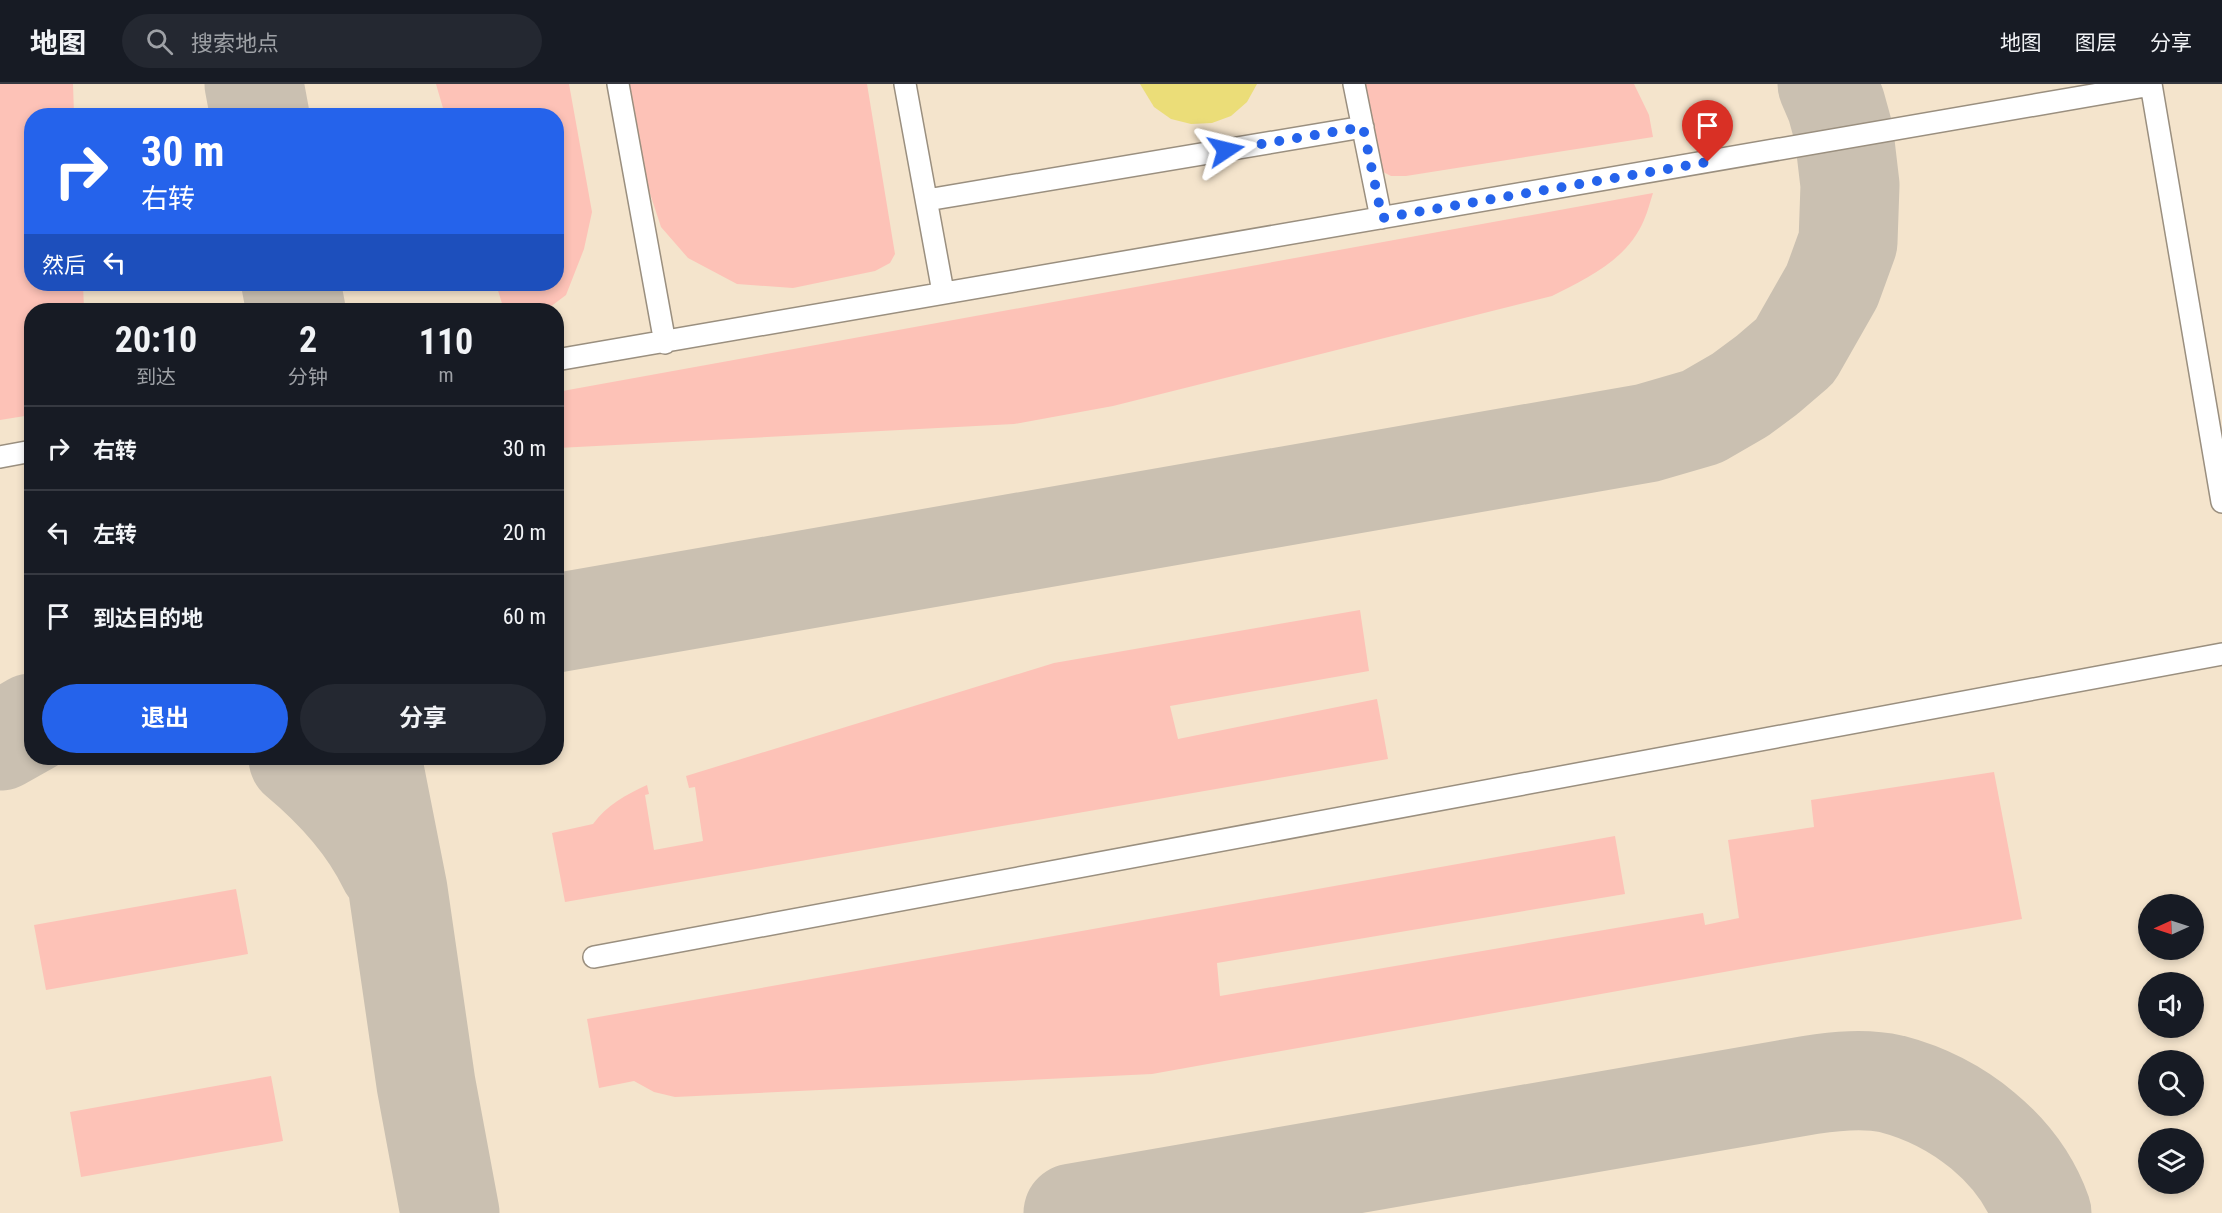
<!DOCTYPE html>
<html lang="zh">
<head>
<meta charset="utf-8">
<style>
	:root { --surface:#171b24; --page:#242831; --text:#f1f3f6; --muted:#9ea1a6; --line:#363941; --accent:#2563eb }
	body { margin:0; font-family:"Roboto Condensed","Noto Sans SC",sans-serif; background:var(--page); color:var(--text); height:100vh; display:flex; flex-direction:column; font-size:22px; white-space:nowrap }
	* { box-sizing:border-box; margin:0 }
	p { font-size:20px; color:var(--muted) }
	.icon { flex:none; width:33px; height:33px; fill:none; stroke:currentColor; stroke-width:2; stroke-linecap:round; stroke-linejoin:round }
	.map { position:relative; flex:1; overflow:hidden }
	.panel { position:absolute; left:24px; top:219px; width:540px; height:462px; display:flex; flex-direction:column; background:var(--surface); border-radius:24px; box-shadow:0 3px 9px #0003 }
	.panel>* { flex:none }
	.hud { position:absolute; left:24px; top:24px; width:540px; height:183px; border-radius:24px; box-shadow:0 3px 9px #0003; background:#2563eb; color:#fff; overflow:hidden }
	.needle { width:39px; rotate:267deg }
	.tools { position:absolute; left:2138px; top:810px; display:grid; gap:12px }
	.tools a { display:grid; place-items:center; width:66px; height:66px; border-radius:50%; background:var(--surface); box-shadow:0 3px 9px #0003; font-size:30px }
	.pin { position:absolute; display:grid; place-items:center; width:51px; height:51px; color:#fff; margin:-62px -26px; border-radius:50% 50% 50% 0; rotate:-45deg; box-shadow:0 0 6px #0007 }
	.pin .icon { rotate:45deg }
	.me { position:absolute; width:66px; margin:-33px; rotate:80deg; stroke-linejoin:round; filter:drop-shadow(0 0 4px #0008) }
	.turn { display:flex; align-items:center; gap:21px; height:126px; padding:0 18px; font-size:27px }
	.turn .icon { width:78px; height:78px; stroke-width:2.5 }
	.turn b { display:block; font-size:42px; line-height:51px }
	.then { display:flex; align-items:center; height:57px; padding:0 18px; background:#0003; gap:12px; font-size:22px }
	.eta { display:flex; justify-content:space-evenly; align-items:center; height:102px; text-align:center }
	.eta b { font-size:36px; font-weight:700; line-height:42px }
	.cta { display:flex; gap:12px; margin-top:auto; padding:12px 18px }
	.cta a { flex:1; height:69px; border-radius:36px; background:var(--accent); color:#fff; font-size:24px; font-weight:700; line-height:69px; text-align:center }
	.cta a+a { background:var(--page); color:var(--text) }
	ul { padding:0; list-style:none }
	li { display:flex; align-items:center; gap:18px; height:84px; padding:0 18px; border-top:2px solid var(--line) }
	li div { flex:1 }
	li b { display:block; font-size:22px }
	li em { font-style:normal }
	header { display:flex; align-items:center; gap:36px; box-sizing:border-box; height:84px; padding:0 30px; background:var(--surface); border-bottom:2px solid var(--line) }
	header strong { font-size:28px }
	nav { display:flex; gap:33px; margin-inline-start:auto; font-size:21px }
	.search { width:420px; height:54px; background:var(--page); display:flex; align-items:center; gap:15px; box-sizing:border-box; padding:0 21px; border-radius:33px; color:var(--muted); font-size:22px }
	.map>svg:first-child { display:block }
</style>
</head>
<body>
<header>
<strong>地图</strong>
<div class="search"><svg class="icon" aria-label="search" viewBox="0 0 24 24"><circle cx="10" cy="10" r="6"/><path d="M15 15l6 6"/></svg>搜索地点</div>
<nav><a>地图</a><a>图层</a><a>分享</a></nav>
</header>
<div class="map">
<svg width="2222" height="1129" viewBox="0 0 2222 1129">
	<rect width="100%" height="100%" fill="#fbefdd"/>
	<path fill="#f4e4cc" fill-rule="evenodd" d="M0 0H2222V1129H0ZM32 32H556V200H32ZM32 226H556V674H32ZM2148 820H2193V866H2148ZM2148 898H2193V944H2148ZM2148 976H2193V1022H2148ZM2148 1054H2193V1100H2148Z"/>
	<path fill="#fdc2b7" d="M0 0H73L74 31 32 32V200H83L84 226H32L31 331 0 336Z
		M436 0H569L592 128 584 165 566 211 546 226H504L496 200H556V32L445 31Z
		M628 0H867L895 170 890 179 875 187 793 204 737 200 688 174 661 143 642 85Z
		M1359 0H1634L1649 31 1653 53 1406 92H1391L1379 86Z
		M1653 109C1650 118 1648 127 1644 136 1628 175 1588 194 1552 212L1113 322 1014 340 558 364 557 358V308Z
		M1360 526 1369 587 1170 622 1178 655 1377 615 1388 675 565 818 552 749 593 740C607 721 625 711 647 701L649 710 645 711 654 766 703 757 695 703 689 704 686 692 1054 579Z
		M1994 688 2022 835 1152 990 675 1013 654 1008 634 997 599 1004 587 935 1615 752 1625 810 1217 879 1220 912 1703 829 1705 841 1739 834 1728 756 1814 743 1811 716Z
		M236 805 248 870 46 906 34 841Z
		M271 992 283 1057 81 1093 70 1028Z"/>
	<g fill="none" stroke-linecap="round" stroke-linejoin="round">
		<path stroke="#cac0b1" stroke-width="99" d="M254 0 260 32
			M291 200 296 226
			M556 539 1647 349 1702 333 1740 311 1767 291 1795 267 1832 202 1848 158 1850 101 1844 50 1836 21 1827 0
			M0 657 32 639
			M298 674C335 705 367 739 388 783
			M372 674 398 806 426 1000 450 1129
			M1073 1129 1810 1001C1836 997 1865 994 1892 1000 1957 1017 2019 1064 2042 1129"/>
	</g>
	<path fill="#ebdd78" d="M1140 0H1257L1247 18 1231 32 1212 39 1191 40 1171 35 1154 23Z"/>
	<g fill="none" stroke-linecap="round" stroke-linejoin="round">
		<defs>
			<path id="service" d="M618 0 665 259
				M905 0 943 208
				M1354 0 1381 134
				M2151 0 2222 418
				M927 116 1363 43
				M556 276 2151 1
				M0 373 32 367
				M594 873 2222 570"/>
		</defs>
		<use href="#service" stroke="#9a8f7f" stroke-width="24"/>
		<use href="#service" stroke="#fff" stroke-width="21"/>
	</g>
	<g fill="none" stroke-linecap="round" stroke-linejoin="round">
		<path stroke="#2563eb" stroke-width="10" stroke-dasharray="0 18" d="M1226 66 1363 43 1382 134 1708 78"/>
	</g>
</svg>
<div class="tools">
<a><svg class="needle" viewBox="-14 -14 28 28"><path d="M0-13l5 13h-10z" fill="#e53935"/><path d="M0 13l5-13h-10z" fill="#9ea1a6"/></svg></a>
<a><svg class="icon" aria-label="sound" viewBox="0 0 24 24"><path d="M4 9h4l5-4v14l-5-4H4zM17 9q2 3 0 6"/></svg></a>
<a><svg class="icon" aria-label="search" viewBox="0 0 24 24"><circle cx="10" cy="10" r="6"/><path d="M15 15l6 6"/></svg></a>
<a><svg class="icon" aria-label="layers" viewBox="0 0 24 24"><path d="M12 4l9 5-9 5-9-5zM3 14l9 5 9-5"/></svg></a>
</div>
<div class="pin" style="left:1708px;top:78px;background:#d93025"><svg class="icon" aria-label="arrive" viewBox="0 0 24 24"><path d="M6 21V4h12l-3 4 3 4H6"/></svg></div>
<svg class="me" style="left:1226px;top:66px" viewBox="-20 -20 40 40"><path d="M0-17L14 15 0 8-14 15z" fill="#2563eb" stroke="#fff" stroke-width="4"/></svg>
<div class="hud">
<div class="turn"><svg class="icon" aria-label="right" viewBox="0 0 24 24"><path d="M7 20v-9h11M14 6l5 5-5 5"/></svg><div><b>30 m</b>右转</div></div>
<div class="then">然后<svg class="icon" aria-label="left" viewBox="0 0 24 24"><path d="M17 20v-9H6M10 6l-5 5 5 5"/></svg></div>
</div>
<section class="panel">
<div class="eta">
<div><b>20:10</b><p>到达</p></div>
<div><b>2</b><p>分钟</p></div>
<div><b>110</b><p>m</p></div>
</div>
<ul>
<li><svg class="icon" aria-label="right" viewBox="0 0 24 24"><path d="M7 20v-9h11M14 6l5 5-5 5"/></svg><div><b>右转</b></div><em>30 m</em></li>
<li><svg class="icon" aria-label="left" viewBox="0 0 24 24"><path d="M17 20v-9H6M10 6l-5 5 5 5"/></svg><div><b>左转</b></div><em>20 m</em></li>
<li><svg class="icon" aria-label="arrive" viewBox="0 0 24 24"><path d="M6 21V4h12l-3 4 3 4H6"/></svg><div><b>到达目的地</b></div><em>60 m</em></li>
</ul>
<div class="cta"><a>退出</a><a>分享</a></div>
</section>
</div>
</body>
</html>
